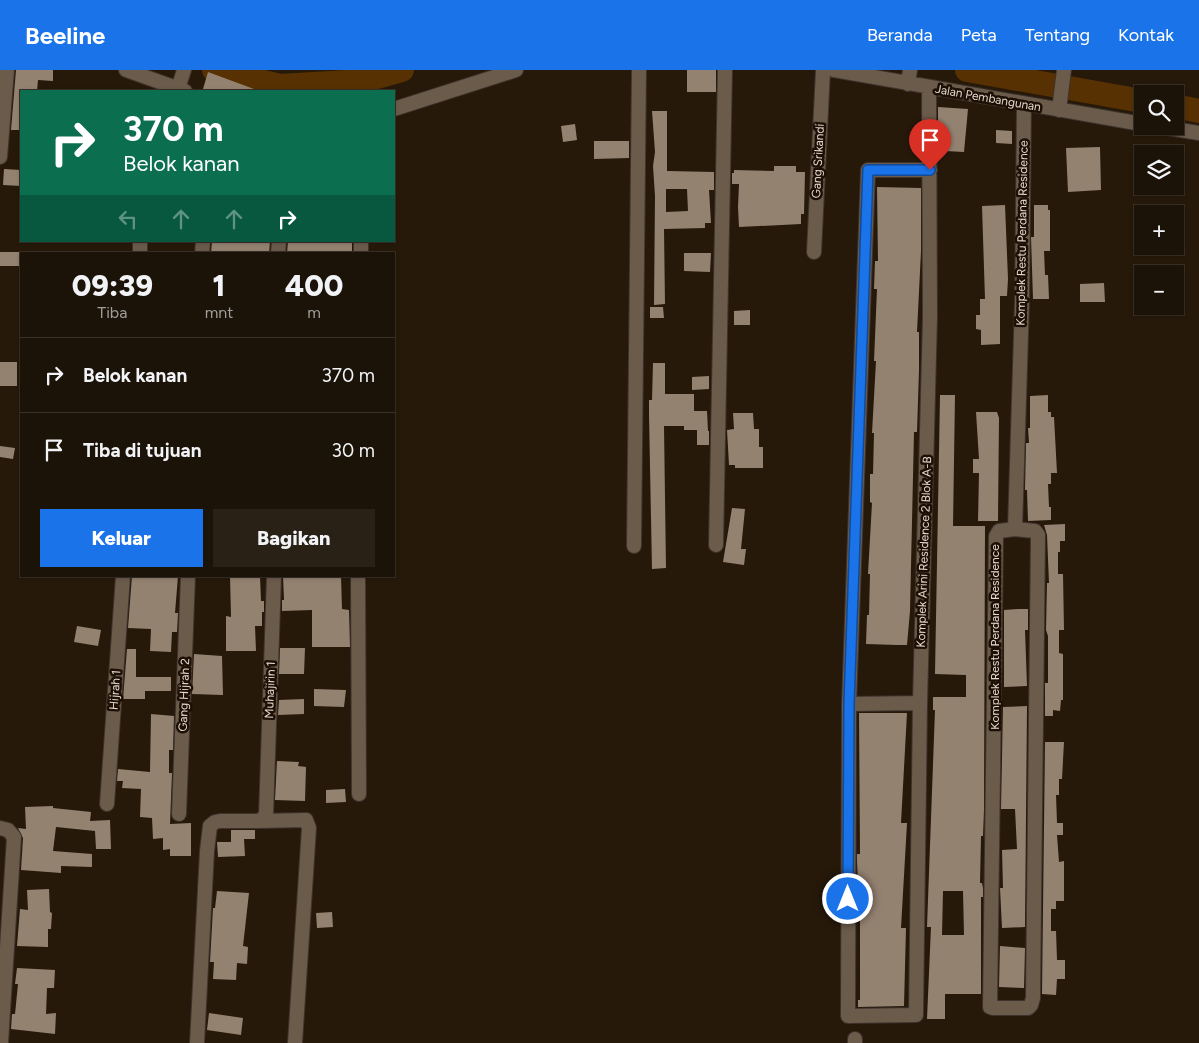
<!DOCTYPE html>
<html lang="id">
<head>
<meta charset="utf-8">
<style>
	:root { --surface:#1c1308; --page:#292016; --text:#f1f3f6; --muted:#a09e9c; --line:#3a3229; --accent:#1a73e8 }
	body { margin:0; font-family:Figtree,sans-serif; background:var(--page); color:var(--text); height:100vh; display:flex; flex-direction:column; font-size:19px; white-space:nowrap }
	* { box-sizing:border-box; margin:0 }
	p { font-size:16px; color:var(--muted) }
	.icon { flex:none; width:28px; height:28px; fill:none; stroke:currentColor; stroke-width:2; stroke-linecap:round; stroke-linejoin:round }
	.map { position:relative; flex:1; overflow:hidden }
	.details { position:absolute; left:20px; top:182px; width:375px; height:325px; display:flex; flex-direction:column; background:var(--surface); border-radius:0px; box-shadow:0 1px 4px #0004,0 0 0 1px var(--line) }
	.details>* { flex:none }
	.top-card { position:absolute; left:20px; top:20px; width:375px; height:152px; border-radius:0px; box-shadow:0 1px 4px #0004,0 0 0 1px var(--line); background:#0b6e4f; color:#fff; overflow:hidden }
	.buttons { position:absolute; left:1134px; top:15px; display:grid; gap:10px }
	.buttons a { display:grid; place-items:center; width:50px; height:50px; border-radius:0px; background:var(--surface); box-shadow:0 1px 4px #0004,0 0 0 1px var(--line); font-size:25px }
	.pin { position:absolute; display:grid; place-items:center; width:42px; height:42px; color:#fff; margin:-51px -21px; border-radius:50% 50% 50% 0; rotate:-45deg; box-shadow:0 0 5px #0007 }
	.pin .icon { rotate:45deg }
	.me { position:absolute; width:55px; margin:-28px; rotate:0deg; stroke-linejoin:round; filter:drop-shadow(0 0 4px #0008) }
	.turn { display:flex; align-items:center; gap:18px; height:105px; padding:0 20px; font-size:22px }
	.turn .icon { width:65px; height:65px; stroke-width:2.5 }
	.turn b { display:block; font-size:35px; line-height:42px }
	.lanes { display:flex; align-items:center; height:48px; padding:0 20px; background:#0003; justify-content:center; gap:25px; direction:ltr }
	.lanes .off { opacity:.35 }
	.eta { display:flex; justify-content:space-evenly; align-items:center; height:85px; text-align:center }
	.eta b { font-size:30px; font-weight:800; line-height:35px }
	.action { display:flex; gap:10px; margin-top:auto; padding:10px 20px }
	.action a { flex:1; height:58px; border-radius:0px; background:var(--accent); color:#fff; font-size:20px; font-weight:800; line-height:58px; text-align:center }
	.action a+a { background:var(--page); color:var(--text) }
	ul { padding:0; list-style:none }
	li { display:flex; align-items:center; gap:15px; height:75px; padding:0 20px; border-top:1px solid var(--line) }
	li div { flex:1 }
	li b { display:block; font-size:19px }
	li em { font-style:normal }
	header { display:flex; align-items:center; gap:30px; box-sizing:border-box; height:70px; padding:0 25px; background:var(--accent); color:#fff }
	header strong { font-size:24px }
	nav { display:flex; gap:28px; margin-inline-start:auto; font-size:18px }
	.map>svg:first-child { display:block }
</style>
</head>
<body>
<header>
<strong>Beeline</strong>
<nav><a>Beranda</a><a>Peta</a><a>Tentang</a><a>Kontak</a></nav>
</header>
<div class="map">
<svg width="1199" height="973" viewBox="0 0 1199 973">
	<rect width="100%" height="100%" fill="#26190a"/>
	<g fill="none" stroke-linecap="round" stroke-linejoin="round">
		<path stroke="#573101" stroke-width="24" d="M214 0 280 16 363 11 402 0
			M967 0 1142 31
			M1175 36 1199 41"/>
	</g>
	<path fill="#948271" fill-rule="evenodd" d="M16 0H53V11L38 10 37 21H21V60H11Z
		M687 0H716V22H687Z
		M208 2 254 19 253 21H211L203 19Z
		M938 37 968 39 964 82 945 81 946 65 938 64Z
		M652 41H667V101L714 102V120H709L711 153H705V158L664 159 665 234 654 235 655 126 653 96 655 82ZM666 119H687L688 141 666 142Z
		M575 54 577 70 563 72 561 56Z
		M996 60 1012 61V74L996 73Z
		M594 71H629V88L594 89Z
		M1100 77 1101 120 1068 122 1066 78Z
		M774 96H796V102H805L804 144H801V154L739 157 738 137 739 114H732V103H734V100L774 101Z
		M4 99 21 100V116L3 115Z
		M877 117 921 118V181L917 262H919V300L917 362H914L910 541 907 575H897L866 574 867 545H869L870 504H868L872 433 870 432V404H873L874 363H872L876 291H874L877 219H874L875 191H878Z
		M1005 135 1008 209 1007 226H1000V274L981 275V260L976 259V245H980V229H985L982 136Z
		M1034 135H1048V140H1050V181H1044L1045 205H1048L1049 229H1033L1031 167H1034Z
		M212 171H270L269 184H211Z
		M288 171H352V184H287Z
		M0 182H21V196H0Z
		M684 183H711L710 202 684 201Z
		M1104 213 1105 232H1080V214Z
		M650 237H663L664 248H650Z
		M750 240V255H734V241Z
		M0 292H17V316H0Z
		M653 293H665V324H694V341H707L708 361H709V375H697V360H684V356H664L666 498 652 499 649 344V330H652Z
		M709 306V319L692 320V307Z
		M940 325H955L953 456H985L984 740 983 766H981L980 813H982L983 818V827H981V924H945V949H927L931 857H927L935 640H933V627H966V605L935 604ZM943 821H963L964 865H942Z
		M1048 325V342H1051V347H1054L1057 403H1051V414H1048L1049 437H1051V450L1028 451 1027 420H1025L1026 373H1029L1028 358H1030V326Z
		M976 342H997L999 348 998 451H978L979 403H973V389H979Z
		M733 343H753L754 359H759V377H763V398H735V395H729L727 360 734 359Z
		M0 376 15 378 13 389 0 387Z
		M732 438 745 439 741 479H746L744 495 723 492Z
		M1065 454V471H1060V482H1058V504H1063L1064 560H1059V583L1063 584V630H1061L1060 641 1053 640V646H1045V613H1048V566L1046 560 1047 513H1049L1047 465 1044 455Z
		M132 506H178L175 543H178L177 562H172L171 582 150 581 151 559 128 558Z
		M230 506H260L261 531H264V542H262V556H255L256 581H226V546L231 547Z
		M283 506H341L342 539 349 540 350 577H312V540L282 541V530H284Z
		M1018 539H1028V560H1025L1027 616 1004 617V540Z
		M77 556 101 560 98 576 74 572Z
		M280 578H305L304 604H279Z
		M127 579H136V607H171V621H145V629H123Z
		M194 584 222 586 223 625 192 624Z
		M314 619 346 620 344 637 314 636Z
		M304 629V644L278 645 279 630Z
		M1027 636 1025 857 1002 858 1000 818H1003L1002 780 1017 779 1015 739H1001L1003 637Z
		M859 643H907L901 753H907L901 858H906L904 936 858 937V930H860V816H858L857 790V784H860Z
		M151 644 174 646 173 680H169V703H172L170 754 191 753V786H170V779L163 780V768L153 769 152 748 140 747 141 719 122 718 123 711H117L118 699 150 702Z
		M1045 672H1064L1062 709H1059V725H1056L1057 753H1063V765H1057L1059 792 1064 791V831H1056V839H1051V861H1056L1057 890H1065V909H1057L1056 925 1042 924Z
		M277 691 299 692 298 696 306 697 305 731 275 730Z
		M345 719 346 732 326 733V720Z
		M53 736V738L91 742 90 751 110 750 111 779H96L95 761 56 757 53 781 92 784V797L61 796V803L21 800 23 768 18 758 26 759 25 737Z
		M231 760H255V769H244L245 786 218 787 217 772H231Z
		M49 819 50 842 52 843 51 859H48V877L17 876 20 839 28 840 27 820Z
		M217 821 249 823 243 876 248 877 247 894 237 893 236 910 213 909 214 892H210L213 838H215Z
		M332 842 333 857 317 858 316 843Z
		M1000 876 1025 878 1024 918 999 917Z
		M17 898 55 900 54 918H47L46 944 56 943 55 964 11 959 12 944H15L18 914H15Z
		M209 943 243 948 241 965 207 960Z"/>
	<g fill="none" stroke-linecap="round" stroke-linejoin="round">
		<defs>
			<path id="minor" d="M126 0 185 21
				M834 0 1142 54
				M908 14 910 0
				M929 18 930 246 920 633 916 945 848 946 849 634 868 100H930
				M178 19 184 0
				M394 39 516 0
				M1059 40 1064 0
				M1156 56 1199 63
				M0 87 7 0
				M814 182 823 0
				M140 184V171
				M202 184 203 171
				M278 184 279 171
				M361 184V171
				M1015 459 1035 461 1038 465 1033 928 1031 935 1028 938H993L990 937 996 466 999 461 1015 459 1022 232 1024 34
				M716 475 725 0
				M634 476 639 0
				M358 506 359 724
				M849 634 920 633
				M107 734 123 506
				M179 744 188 506
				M259 751 306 750 309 758 295 973
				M0 758 8 760 14 767 1 973
				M197 973 207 781 210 756 215 752 220 751H259L266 746 274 506
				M855 973V969"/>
		</defs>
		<use href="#minor" stroke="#3e332e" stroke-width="16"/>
		<use href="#minor" stroke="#6b5b4b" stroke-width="14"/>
	</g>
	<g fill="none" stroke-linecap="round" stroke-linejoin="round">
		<defs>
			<path id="route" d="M848 829 849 634 868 100H930"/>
		</defs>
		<use href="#route" stroke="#114b97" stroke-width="12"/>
		<use href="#route" stroke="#1a73e8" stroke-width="9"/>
	</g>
	<g text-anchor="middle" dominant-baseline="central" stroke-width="5" stroke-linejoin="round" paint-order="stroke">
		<g font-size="12" fill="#e3d9d0" stroke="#1d0f03">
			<text transform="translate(988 28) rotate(10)">Jalan Pembangunan</text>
			<text transform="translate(818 91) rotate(-87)">Gang Srikandi</text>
			<text transform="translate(1022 163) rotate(-89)">Komplek Restu Perdana Residence</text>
			<text transform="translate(924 482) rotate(-88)">Komplek Arini Residence 2 Blok A-B</text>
			<text transform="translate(995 567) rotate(-90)">Komplek Restu Perdana Residence</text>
			<text transform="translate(115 620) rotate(-86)">Hijrah 1</text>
			<text transform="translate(270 620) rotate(-88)">Muhajirin 1</text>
			<text transform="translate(184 625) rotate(-88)">Gang Hijrah 2</text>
		</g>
	</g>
</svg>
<div class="buttons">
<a><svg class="icon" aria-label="search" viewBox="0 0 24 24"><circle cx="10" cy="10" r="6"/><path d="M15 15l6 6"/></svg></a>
<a><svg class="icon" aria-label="layers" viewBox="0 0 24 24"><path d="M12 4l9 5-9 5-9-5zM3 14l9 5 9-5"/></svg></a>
<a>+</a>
<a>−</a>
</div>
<div class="pin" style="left:930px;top:100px;background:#d93025"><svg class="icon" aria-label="arrive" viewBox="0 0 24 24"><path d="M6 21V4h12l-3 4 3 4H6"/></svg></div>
<svg class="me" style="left:848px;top:829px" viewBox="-20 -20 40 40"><circle r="17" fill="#1a73e8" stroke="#fff" stroke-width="3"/><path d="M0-11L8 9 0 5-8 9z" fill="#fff"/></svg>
<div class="top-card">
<div class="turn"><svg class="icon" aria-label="right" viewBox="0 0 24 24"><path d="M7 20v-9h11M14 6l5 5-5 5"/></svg><div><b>370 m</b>Belok kanan</div></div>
<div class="lanes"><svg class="icon off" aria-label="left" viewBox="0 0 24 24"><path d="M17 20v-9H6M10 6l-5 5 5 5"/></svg><svg class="icon off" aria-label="ahead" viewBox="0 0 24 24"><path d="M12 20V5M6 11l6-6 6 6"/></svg><svg class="icon off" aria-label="ahead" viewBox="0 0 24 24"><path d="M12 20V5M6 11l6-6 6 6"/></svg><svg class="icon" aria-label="right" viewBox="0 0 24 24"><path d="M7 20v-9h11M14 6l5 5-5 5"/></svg></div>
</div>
<section class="details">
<div class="eta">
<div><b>09:39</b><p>Tiba</p></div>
<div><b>1</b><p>mnt</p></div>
<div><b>400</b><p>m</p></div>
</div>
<ul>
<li><svg class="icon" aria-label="right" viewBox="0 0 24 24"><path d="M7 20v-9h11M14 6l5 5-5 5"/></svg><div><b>Belok kanan</b></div><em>370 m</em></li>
<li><svg class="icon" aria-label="arrive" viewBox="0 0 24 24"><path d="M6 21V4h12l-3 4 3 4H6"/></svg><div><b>Tiba di tujuan</b></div><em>30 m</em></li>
</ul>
<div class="action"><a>Keluar</a><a>Bagikan</a></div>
</section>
</div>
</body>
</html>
